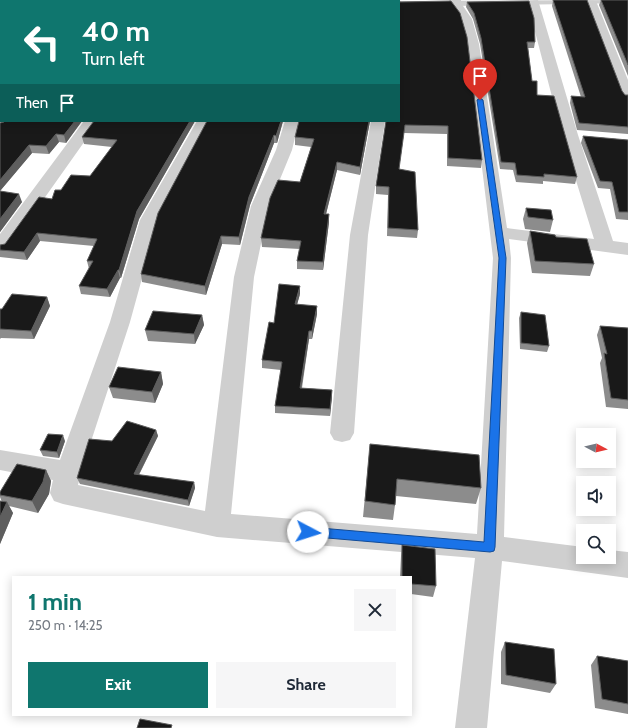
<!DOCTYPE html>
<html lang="en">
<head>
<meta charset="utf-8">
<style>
	:root { --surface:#fff; --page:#f6f6f7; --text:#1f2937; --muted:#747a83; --accent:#0f766e }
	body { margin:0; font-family:Cabin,sans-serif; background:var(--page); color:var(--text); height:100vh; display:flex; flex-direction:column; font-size:15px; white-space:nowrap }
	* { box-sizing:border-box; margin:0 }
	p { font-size:13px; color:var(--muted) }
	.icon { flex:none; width:22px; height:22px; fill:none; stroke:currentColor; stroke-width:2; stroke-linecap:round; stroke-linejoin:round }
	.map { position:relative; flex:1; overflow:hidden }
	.sheet { position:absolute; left:12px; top:576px; width:400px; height:140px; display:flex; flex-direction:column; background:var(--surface); border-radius:0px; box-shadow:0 2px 10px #0003 }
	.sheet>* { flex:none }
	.banner { position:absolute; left:0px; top:0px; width:400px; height:122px; box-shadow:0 2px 10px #0003; background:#0f766e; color:#fff; overflow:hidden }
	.needle { width:26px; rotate:97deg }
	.controls { position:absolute; left:576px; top:428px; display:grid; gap:8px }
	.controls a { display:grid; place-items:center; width:40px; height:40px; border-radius:0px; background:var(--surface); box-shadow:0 2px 10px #0003; font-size:20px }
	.pin { position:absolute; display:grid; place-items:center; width:34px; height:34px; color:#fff; margin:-41px -17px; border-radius:50% 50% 50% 0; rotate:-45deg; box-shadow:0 0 4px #0007 }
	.pin .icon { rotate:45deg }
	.me { position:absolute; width:44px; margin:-22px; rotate:95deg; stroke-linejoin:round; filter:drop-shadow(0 0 3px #0008) }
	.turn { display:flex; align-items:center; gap:14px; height:84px; padding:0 16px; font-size:18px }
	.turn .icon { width:52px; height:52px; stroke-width:2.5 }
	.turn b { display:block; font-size:28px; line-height:34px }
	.then { display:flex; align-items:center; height:38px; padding:0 16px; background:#0003; gap:8px; font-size:15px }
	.round { display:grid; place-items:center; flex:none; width:42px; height:42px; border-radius:0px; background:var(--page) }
	.headline { display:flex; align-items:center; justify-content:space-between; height:68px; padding:0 16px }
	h1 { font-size:24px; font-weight:700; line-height:30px; color:var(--accent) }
	.button { display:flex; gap:8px; margin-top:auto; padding:8px 16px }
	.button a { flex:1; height:46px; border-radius:0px; background:var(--accent); color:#fff; font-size:16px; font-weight:700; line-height:46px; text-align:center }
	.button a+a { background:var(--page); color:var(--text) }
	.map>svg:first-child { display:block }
</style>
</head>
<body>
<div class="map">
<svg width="628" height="728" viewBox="0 0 628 728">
	<rect width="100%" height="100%" fill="#fff"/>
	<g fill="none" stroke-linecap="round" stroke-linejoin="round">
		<path fill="#cfcfcf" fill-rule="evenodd" d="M449 0H461V3L472 19 479 44 507 228 594 239 562 135 527 1 538 0 578 135 613 241 628 243V255L509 239 511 258 504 537 583 547V557H609V550L628 552V578L502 561 487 728H455L475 558 217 537 63 504 54 501 50 493 53 480 0 470V450L60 460 110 322 140 220 197 121H211L158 220 130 322 81 472 78 485 205 511 234 277 251 206 276 150 285 121H299L292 150 269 206 254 277 231 514 477 534 493 258 467 44 460 19 449 3Z
			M585 0 596 1 628 80V101L623 100 621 97Z
			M84 121H99L7 251 0 253V234Z
			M371 121H385L368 235 354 433 350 440 342 442 334 440 330 433 350 235Z"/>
		<path fill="#cfcfcf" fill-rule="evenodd" d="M628 0V3L399 7V1H397Z"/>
	</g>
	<path fill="#8c8c8c" d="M0 0H399L482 160 481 168 447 166V134L404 133 399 169 418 230 417 238 387 236 388 195 376 194V186L386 121 399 1H1V118H0Z
		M553 0 622 91 625 95H628V134L577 130 570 103 571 96 581 97 552 6Z
		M601 0H628V76L599 5Z
		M467 2 535 42 534 48H528L532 81 537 95 577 177 575 184 543 181V184L516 182 513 170 500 169 480 44 473 19 466 7Z
		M5 121H82L66 143 59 142 49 154 32 153 0 191 22 202 0 232V123L4 122Z
		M94 121H195L139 219 121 278H120L110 297 81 294 79 286 89 269 87 261 94 246 40 241 27 260 0 257V245L5 244 61 190 90 176 112 147 84 144 82 137Z
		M283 121 277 143H274L250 205 240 245 222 244 206 295 142 282 141 274Z
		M370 121 360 175 337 170 326 214 329 222 323 270 297 269V261L300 249 262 247 261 238 300 182 311 147 295 145V137Z
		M583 136 628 140V220L616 219 610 189 598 188 581 143Z
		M526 208 553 220 550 232 525 229 523 219Z
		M530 231 556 237 594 264 590 276 532 273 527 243Z
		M300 294 297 304 317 314 312 339H309L302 388 332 390 330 416 275 413V406L281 370 262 368V360L274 323Z
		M47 297 50 306 34 339 1 338 0 339V309H2Z
		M521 312 549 346 547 352 520 349 519 318Z
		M202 315 204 325 195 344 148 341 145 330Z
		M600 326 628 328V409L606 407 600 363 602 358 597 335Z
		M161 372 163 384 155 403 113 398 109 387Z
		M156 430 158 436 139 475 194 482 195 488 189 506 80 484 77 478 112 441Z
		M65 441 59 458 43 456 40 450Z
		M370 444 481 488 476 504 396 496 395 505 393 520 363 517Z
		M46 470 51 481 49 494 38 513 9 506 13 513 0 544V501L2 502 0 497V492Z
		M402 545 436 586 433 597 411 594V577H400L401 556Z
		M505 642 556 684 550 693 501 684V652Z
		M597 656 628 661V714L595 708 591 665Z"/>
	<path fill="#5e5e5e" d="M75 121H82L66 143 64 135Z
		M190 121H195L139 219 121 278 119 270 137 211Z
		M281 121H283L277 143 276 136Z
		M369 121H370L360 175V167Z
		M56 134 59 142 49 154 46 146Z
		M274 135V143L250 205 240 245 239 237 249 197Z
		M29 145 32 153 0 191V180Z
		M337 162V170L324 222V214Z
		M19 194 22 202 0 232V219Z
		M329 214V222L323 270V262Z
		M37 233 40 241 27 260 24 252Z
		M221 236 222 244 206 295 205 286Z
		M118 270 120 278 110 297 107 289Z
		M300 286V294L295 312V304Z
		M47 297 50 306 34 339 31 331Z
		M317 306V314L312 339V331Z
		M202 315 204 325 195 344 194 334Z
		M309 331V339L300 396V388Z
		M161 372 163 384 155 403 152 392Z
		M332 390V398L330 416V409Z
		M156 430 158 436 136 480 134 474Z
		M63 435 65 441 59 458 57 452Z
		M46 470 51 481 49 494 38 513 32 501Z
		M194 482 195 488 189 506 188 500Z
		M7 502 13 513 0 544V517Z"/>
	<path fill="#191919" stroke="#5e5e5e" d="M0 0H399L400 2 451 1 460 13 467 37 482 160 448 158V126L405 125 399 169 415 172 418 230 388 228 389 187 376 186 386 121H399V1H1V111H0V4L1 2Z
		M553 0H587L622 91 625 95H628V127L579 123 571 96 585 97Z
		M601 0H628V65Z
		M529 1 534 18 535 42H527L532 81H537V95L554 96 577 177 544 174V177L517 175 515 163 501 162 481 38 474 13 467 2Z
		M5 121H75L64 135 56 134 46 146 29 145 0 180V123L4 122Z
		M94 121H190L137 211 119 270H118L107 289 79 286 93 261H87L97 239 37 233 24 252 0 250V245L5 244 39 197 52 199 55 190H61L71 175 90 176 117 140 82 137Z
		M207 121H281L276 136 274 135 249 197 239 237 221 236 205 286 141 274 158 213Z
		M299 121H369L360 167 337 162 324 214H329L323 262 297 261 301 241 261 238 270 198 278 180 300 182 314 139 295 137Z
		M583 136 628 140V212H619L612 182 600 181Z
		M0 191 19 194 0 219Z
		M526 208 551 210 553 220 528 217Z
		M530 231 555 235 556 237 587 239 594 264 535 261Z
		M279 284 300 286 295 304 317 306 312 331H309L300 388 332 390 330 409 275 406 282 362 262 360 269 322 274 323Z
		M12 294 47 297 31 331 0 329V309H2Z
		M153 311 202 315 194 334 145 330Z
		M521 312 545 315 549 346 521 343Z
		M600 326 628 328V400L611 398 604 353 607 354Z
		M118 367 161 372 152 392 109 387Z
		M127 421 156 430 134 474 194 482 188 500 77 478 89 439 112 441Z
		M48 434 63 435 57 452 40 450Z
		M370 444 479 455 481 488 397 479 395 505 365 501Z
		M17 464 46 470 43 482 32 501 0 495V492Z
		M0 501 7 502 0 517Z
		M402 545 435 549 436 586 411 584V577H402Z
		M505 642 554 649 556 684 506 675Z
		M597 656 628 661V704L602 699Z
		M140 719 172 725 171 728H137Z"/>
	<path fill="#1a73e8" stroke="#114b97" d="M480 98 483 100 506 258 495 547 494 551 490 552 304 536 303 532 304 529 308 527 484 542 499 258 477 100Z"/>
</svg>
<div class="controls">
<a><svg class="needle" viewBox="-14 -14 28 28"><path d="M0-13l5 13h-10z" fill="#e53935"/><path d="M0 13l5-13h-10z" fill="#747a83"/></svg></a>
<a><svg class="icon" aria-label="sound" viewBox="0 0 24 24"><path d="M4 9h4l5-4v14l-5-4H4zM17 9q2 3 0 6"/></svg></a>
<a><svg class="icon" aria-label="search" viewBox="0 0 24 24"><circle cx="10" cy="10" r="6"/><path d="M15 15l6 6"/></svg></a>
</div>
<div class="pin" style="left:480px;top:100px;background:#d93025"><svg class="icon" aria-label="arrive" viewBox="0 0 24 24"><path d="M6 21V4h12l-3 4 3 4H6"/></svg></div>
<svg class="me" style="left:308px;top:532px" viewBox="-20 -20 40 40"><circle r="19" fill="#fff"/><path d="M0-13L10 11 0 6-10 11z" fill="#1a73e8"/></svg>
<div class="banner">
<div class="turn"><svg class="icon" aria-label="left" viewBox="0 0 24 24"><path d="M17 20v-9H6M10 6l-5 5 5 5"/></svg><div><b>40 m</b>Turn left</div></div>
<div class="then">Then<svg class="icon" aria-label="arrive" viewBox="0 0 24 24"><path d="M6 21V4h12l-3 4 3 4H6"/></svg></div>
</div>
<section class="sheet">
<div class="headline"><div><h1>1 min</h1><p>250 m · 14:25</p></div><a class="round"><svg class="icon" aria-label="close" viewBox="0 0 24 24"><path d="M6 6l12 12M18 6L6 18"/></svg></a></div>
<div class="button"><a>Exit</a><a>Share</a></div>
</section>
</div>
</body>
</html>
